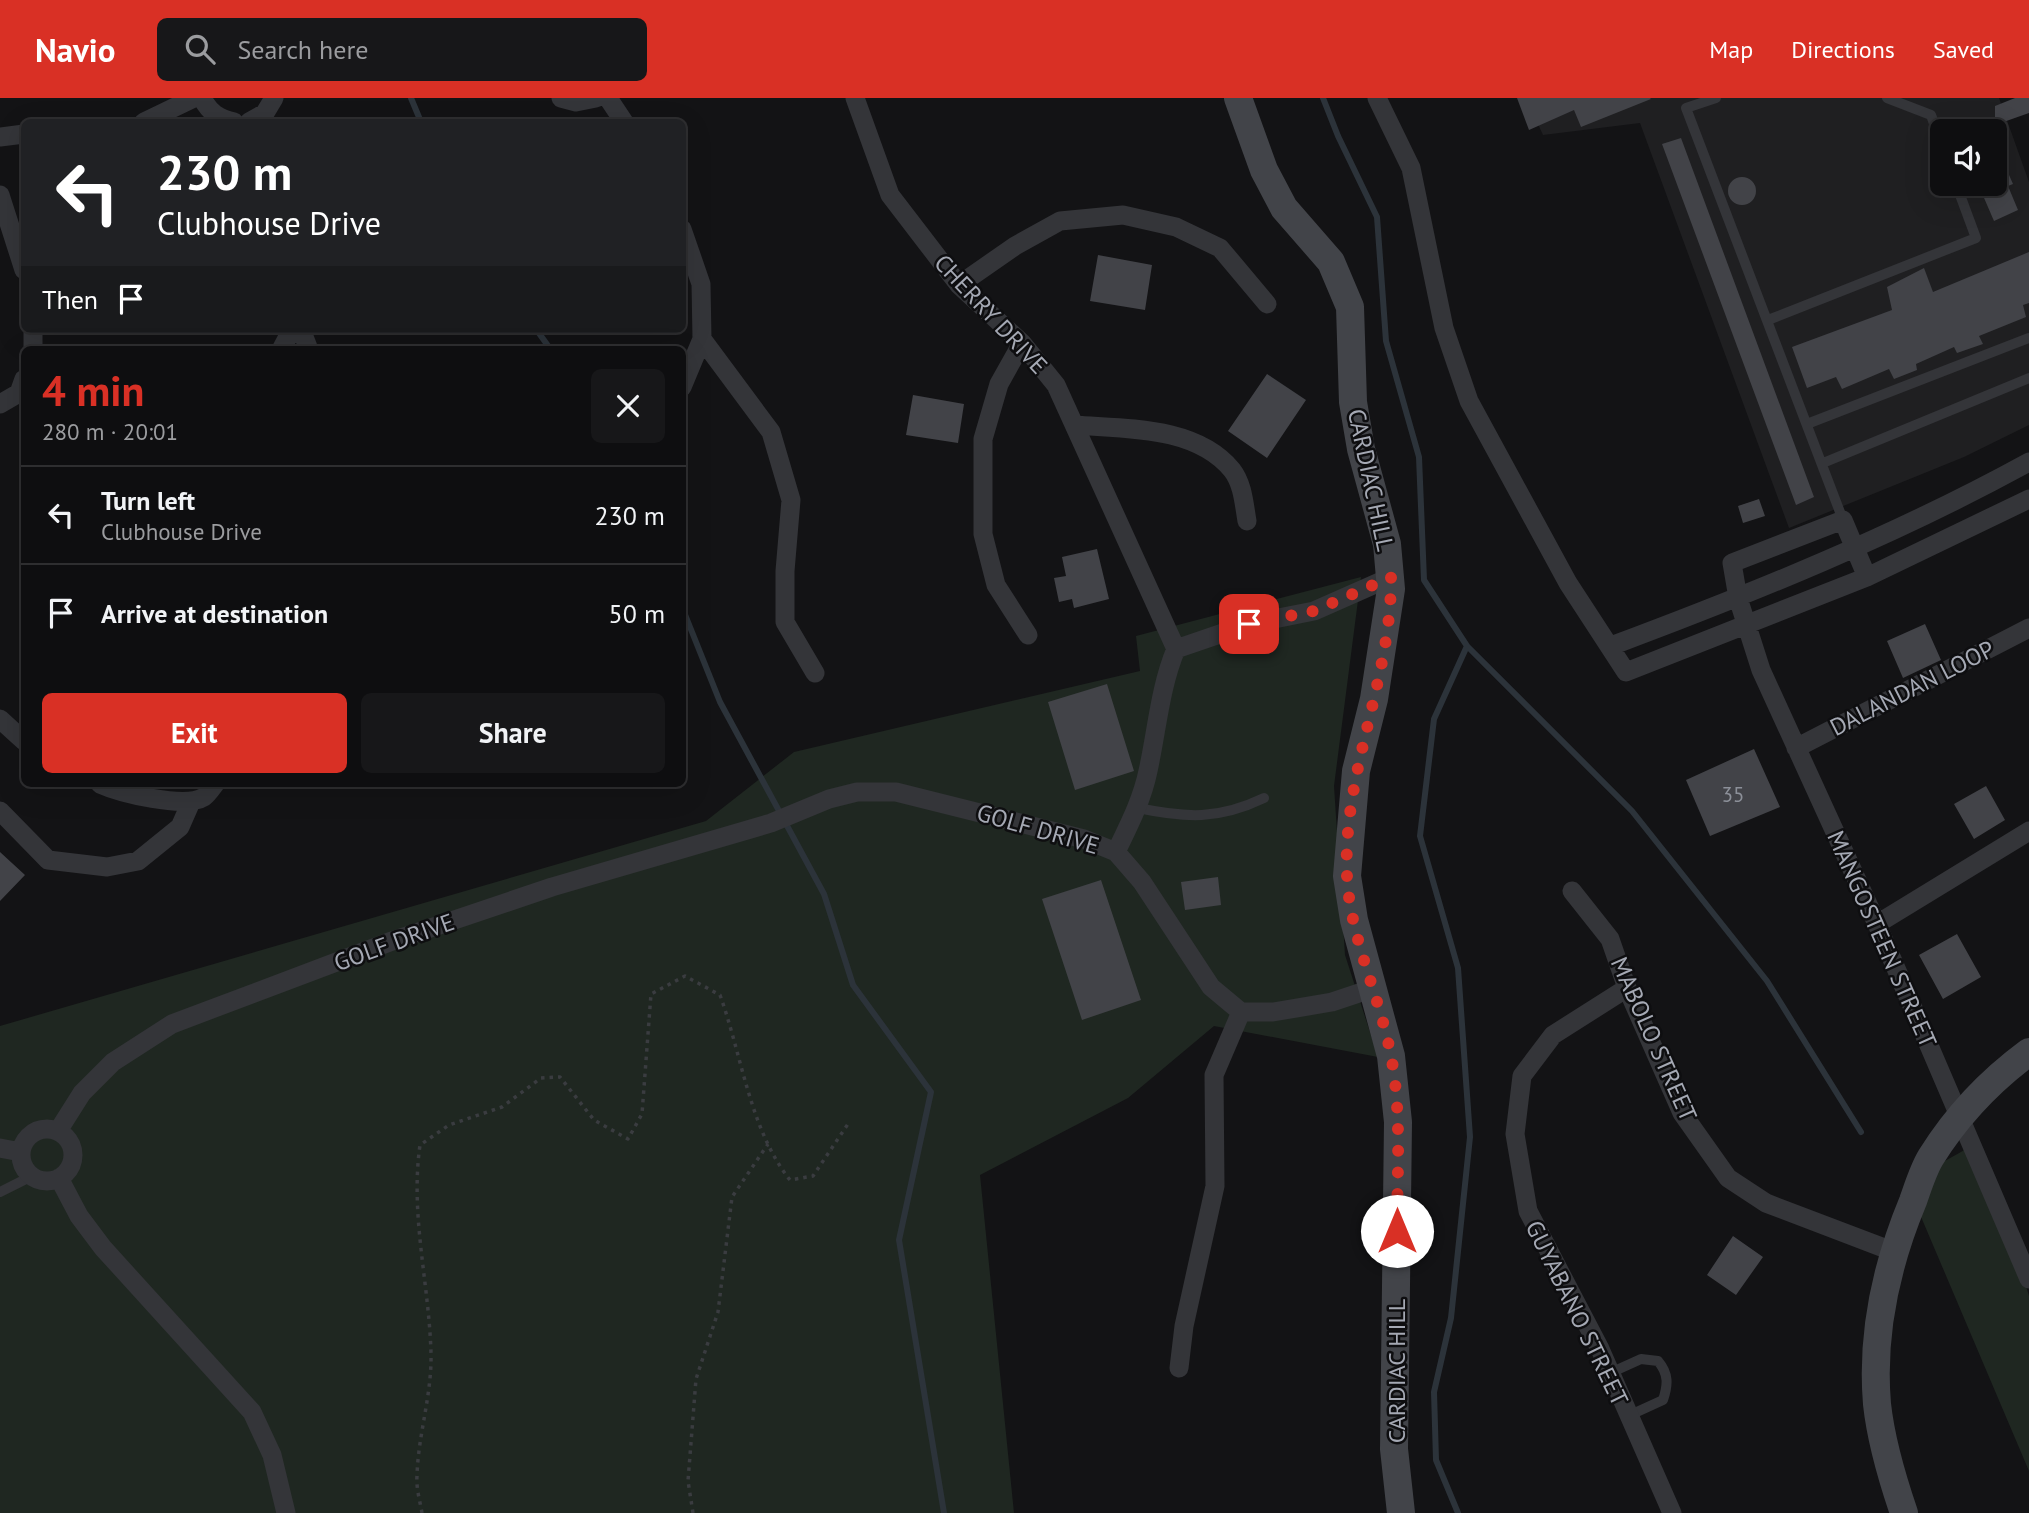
<!DOCTYPE html>
<html lang="en">
<head>
<meta charset="utf-8">
<style>
	:root { --surface:#0e0e10; --page:#171719; --text:#f1f3f6; --muted:#9b9c9f; --line:#2e2e30; --accent:#d93025 }
	body { margin:0; font-family:"PT Sans",sans-serif; background:var(--page); color:var(--text); height:100vh; display:flex; flex-direction:column; font-size:26px; white-space:nowrap }
	* { box-sizing:border-box; margin:0 }
	p { font-size:23px; color:var(--muted) }
	.icon { flex:none; width:38px; height:38px; fill:none; stroke:currentColor; stroke-width:2; stroke-linecap:round; stroke-linejoin:round }
	.map { position:relative; flex:1; overflow:hidden }
	.side { position:absolute; left:21px; top:248px; width:665px; height:441px; display:flex; flex-direction:column; background:var(--surface); border-radius:10px; box-shadow:0 7px 28px #0002,0 0 0 2px var(--line) }
	.side>* { flex:none }
	.banner { position:absolute; left:21px; top:21px; width:665px; height:214px; border-radius:10px; box-shadow:0 7px 28px #0002,0 0 0 2px var(--line); background:#202124; color:#fff; overflow:hidden }
	.buttons { position:absolute; left:1930px; top:21px; display:grid; gap:14px }
	.buttons a { display:grid; place-items:center; width:77px; height:77px; border-radius:10px; background:var(--surface); box-shadow:0 7px 28px #0002,0 0 0 2px var(--line); font-size:35px }
	.pin { position:absolute; display:grid; place-items:center; width:60px; height:60px; color:#fff; margin:-30px; border-radius:14px; box-shadow:0 4px 10px #0006 }
	.me { position:absolute; width:77px; margin:-38px; rotate:0deg; stroke-linejoin:round; filter:drop-shadow(0 0 5px #0008) }
	.turn { display:flex; align-items:center; gap:24px; height:147px; padding:0 21px; font-size:32px }
	.turn .icon { width:91px; height:91px; stroke-width:2.5 }
	.turn b { display:block; font-size:49px; line-height:60px }
	.then { display:flex; align-items:center; height:66px; padding:0 21px; background:#0003; gap:14px; font-size:26px }
	.round { display:grid; place-items:center; flex:none; width:74px; height:74px; border-radius:10px; background:var(--page) }
	.overview { display:flex; align-items:center; justify-content:space-between; height:119px; padding:0 21px }
	h1 { font-size:42px; font-weight:800; line-height:52px; color:var(--accent) }
	.action { display:flex; gap:14px; margin-top:auto; padding:14px 21px }
	.action a { flex:1; height:80px; border-radius:10px; background:var(--accent); color:#fff; font-size:28px; font-weight:800; line-height:80px; text-align:center }
	.action a+a { background:var(--page); color:var(--text) }
	ul { padding:0; list-style:none }
	li { display:flex; align-items:center; gap:21px; height:98px; padding:0 21px; border-top:2px solid var(--line) }
	li div { flex:1 }
	li b { display:block; font-size:26px }
	li em { font-style:normal }
	header { display:flex; align-items:center; gap:42px; box-sizing:border-box; height:98px; padding:0 35px; background:var(--accent); color:#fff }
	header strong { font-size:33px }
	nav { display:flex; gap:38px; margin-inline-start:auto; font-size:24px }
	.search { width:490px; height:63px; background:var(--page); display:flex; align-items:center; gap:18px; box-sizing:border-box; padding:0 24px; border-radius:10px; color:var(--muted); font-size:26px }
	.map>svg:first-child { display:block }
</style>
</head>
<body>
<header>
<strong>Navio</strong>
<div class="search"><svg class="icon" aria-label="search" viewBox="0 0 24 24"><circle cx="10" cy="10" r="6"/><path d="M15 15l6 6"/></svg>Search here</div>
<nav><a>Map</a><a>Directions</a><a>Saved</a></nav>
</header>
<div class="map">
<svg width="2029" height="1415" viewBox="0 0 2029 1415">
	<rect width="100%" height="100%" fill="#131315"/>
	<path fill="#1f1f21" fill-rule="evenodd" d="M1526 0H1999L2029 84V327L1964 359 1789 430 1640 25 1543 37ZM1942 33H1995V86H1942Z"/>
	<path fill="#1f2721" d="M1361 479 1334 688 1345 857 1378 959 1214 928 1128 1000 980 1077 1014 1415H0V928L706 723 794 654 1140 573 1136 538Z
		M1968 1050 2020 1168 2029 1198V1373L1916 1107 1936 1068Z"/>
	<g fill="none" stroke-linecap="round" stroke-linejoin="round">
		<path stroke="#2c333a" stroke-width="6" d="M411 0 421 24
			M1323 0 1338 38 1377 119 1386 243 1419 359 1424 482 1467 548 1632 713 1767 883 1861 1034
			M536 231 551 252
			M682 509 720 604 824 796 853 887 931 994 899 1142 944 1415
			M1458 1415 1436 1362 1434 1294 1451 1220 1470 1039 1458 870 1420 738 1434 621 1467 548"/>
	</g>
	<path fill="#424348" d="M1517 0H1650L1651 1 1581 29 1574 12 1529 32Z
		M2015 0H2029V15L1995 27V8Z
		M1681 40 1814 399 1796 407 1662 46Z
		M1995 45 2013 86 2008 88 2018 112 1994 123 1978 86H1995Z
		M1728 93a14 14 0 1 1 28 0a14 14 0 1 1-28 0Z
		M2029 154V205L2023 207 2026 219 1979 238 1983 246 1957 255 1954 249 1916 266 1917 272 1894 281 1889 271 1842 291 1836 279 1807 290 1792 249 1892 212 1887 189 1924 170 1933 194Z
		M1098 157 1152 167 1145 212 1090 203Z
		M1267 276 1306 302 1267 360 1228 333Z
		M913 297 964 306 958 345 906 337Z
		M1759 401 1765 418 1743 425 1738 408Z
		M1097 451 1109 501 1074 510 1072 501 1059 504 1054 480 1066 478 1062 459Z
		M1925 526 1941 562 1903 580 1887 543Z
		M1107 586 1134 673 1075 692 1048 604Z
		M1754 651 1780 709 1710 738 1686 682Z
		M1986 688 2005 722 1974 741 1954 706Z
		M0 754 25 777 0 803Z
		M1218 779 1221 807 1185 812 1181 784Z
		M1101 782 1141 902 1082 922 1042 801Z
		M1957 836 1981 879 1943 901 1919 857Z
		M1733 1138 1763 1159 1736 1197 1707 1177Z"/>
	<g fill="none" stroke-linecap="round" stroke-linejoin="round">
		<path stroke="#3a3c40" stroke-width="3.5" stroke-dasharray="3.5 5" stroke-linecap="butt" d="M422 1415C420 1403 416 1390 417 1378 418 1337 432 1297 431 1255 429 1185 410 1117 420 1047L449 1027 502 1009 541 980 560 979 594 1022 628 1041 642 1016 651 896 685 878 720 897C742 958 750 1032 790 1082L813 1078 850 1023
			M693 1415 688 1383 696 1281 718 1214 732 1099 768 1046"/>
		<path stroke="#343539" stroke-width="10" d="M1716 0 1686 10 1843 422
			M1887 0 1931 17 1942 48
			M1768 222 1976 140 1956 86
			M1807 326 2029 240
			M1823 365 2029 280
			M1138 710C1186 720 1218 722 1264 700
			M0 1094 32 1078
			M1610 1275 1641 1261 1658 1263C1669 1276 1668 1287 1663 1302L1628 1318"/>
		<path stroke="#343539" stroke-width="19" d="M202 0C210 15 218 20 234 24
			M561 0 576 4 596 0
			M608 0 624 24
			M855 0 890 97 959 187 1022 245 1056 287 1176 551
			M1377 0 1411 70 1444 230 1469 303 1568 485 1626 574 1867 479 2029 401
			M144 24 194 0
			M249 24 265 15 274 0
			M0 39 24 36
			M0 97 24 172
			M682 131 701 186 702 241 682 289
			M959 187 1015 148 1060 123 1123 117 1176 129 1220 150 1267 206
			M33 231V252
			M301 231 309 252
			M702 241 771 334 791 402 785 473V524L815 575
			M1022 245 999 286 983 341V436L996 487 1028 537
			M281 252 292 231
			M0 306 19 295 24 281
			M1075 327C1126 331 1196 328 1232 372 1243 386 1244 406 1247 423
			M1867 479 1843 422 1732 465 1738 500 1761 572 1877 826 2029 1181
			M1611 548C1753 495 1896 437 2029 364
			M0 621 24 643
			M1796 650 2029 530
			M100 686C120 695 185 711 204 699 208 696 212 690 215 686
			M0 713 48 762 107 769 138 763 180 729 191 704
			M1116 754C1129 727 1142 702 1148 673 1157 632 1160 589 1176 551L1249 526 1314 513 1391 479
			M1572 793 1610 841 1627 890 1682 1015 1728 1080 1766 1105 1892 1153
			M1877 826 2029 733
			M1627 890 1553 937 1522 978 1515 1036 1528 1113 1600 1251 1672 1415
			M21 1057a26 26 0 1 1 52 0a26 26 0 1 1-52 0Z
			M58 1033 82 995 113 964 172 926 392 843 552 789 771 725 829 701 857 694H896L1084 741 1116 754 1142 784 1211 889 1241 914H1273L1332 904 1371 891
			M0 1050 21 1054
			M59 1080 79 1118 103 1150 252 1314 272 1357 286 1415
			M1179 1270 1184 1228 1215 1088 1214 977 1241 914"/>
		<path stroke="#424449" stroke-width="28" d="M1238 0 1264 72 1284 110 1331 164 1350 209 1353 304 1361 351 1387 446 1391 491 1374 601 1356 673 1347 778 1354 822 1391 958 1398 1024 1394 1351 1401 1415
			M1904 1415C1892 1380 1881 1343 1877 1306 1871 1235 1886 1168 1913 1103 1918 1089 1923 1072 1931 1059 1956 1019 1991 982 2029 954"/>
	</g>
	<g fill="none" stroke-linecap="round" stroke-linejoin="round">
		<path stroke="#d93025" stroke-width="12" stroke-dasharray="0 21.6" d="M1249 526 1314 513 1391 479C1392 580 1342 676 1347 778 1350 840 1380 898 1391 958 1402 1015 1397 1075 1397 1133"/>
	</g>
	<g text-anchor="middle" dominant-baseline="central" stroke-width="5" stroke-linejoin="round" paint-order="stroke">
		<g font-size="21" fill="#8c9099">
			<text x="1733" y="696">35</text>
		</g>
		<g font-size="24" fill="#a5a9b4" stroke="#0e0e10">
			<text transform="translate(991 216) rotate(47)">CHERRY DRIVE</text>
			<text transform="translate(1371 382) rotate(78)">CARDIAC HILL</text>
			<text transform="translate(1912 590) rotate(-27)">DALANDAN LOOP</text>
			<text transform="translate(1038 731) rotate(16)">GOLF DRIVE</text>
			<text transform="translate(1882 841) rotate(66)">MANGOSTEEN STREET</text>
			<text transform="translate(394 844) rotate(-20)">GOLF DRIVE</text>
			<text transform="translate(1654 941) rotate(66)">MABOLO STREET</text>
			<text transform="translate(1577 1215) rotate(64)">GUYABANO STREET</text>
			<text transform="translate(1396 1273) rotate(-90)">CARDIAC HILL</text>
		</g>
	</g>
</svg>
<div class="buttons">
<a><svg class="icon" aria-label="sound" viewBox="0 0 24 24"><path d="M4 9h4l5-4v14l-5-4H4zM17 9q2 3 0 6"/></svg></a>
</div>
<div class="pin" style="left:1249px;top:526px;background:#d93025"><svg class="icon" aria-label="arrive" viewBox="0 0 24 24"><path d="M6 21V4h12l-3 4 3 4H6"/></svg></div>
<svg class="me" style="left:1397px;top:1133px" viewBox="-20 -20 40 40"><circle r="19" fill="#fff"/><path d="M0-13L10 11 0 6-10 11z" fill="#d93025"/></svg>
<div class="banner">
<div class="turn"><svg class="icon" aria-label="left" viewBox="0 0 24 24"><path d="M17 20v-9H6M10 6l-5 5 5 5"/></svg><div><b>230 m</b>Clubhouse Drive</div></div>
<div class="then">Then<svg class="icon" aria-label="arrive" viewBox="0 0 24 24"><path d="M6 21V4h12l-3 4 3 4H6"/></svg></div>
</div>
<section class="side">
<div class="overview"><div><h1>4 min</h1><p>280 m · 20:01</p></div><a class="round"><svg class="icon" aria-label="close" viewBox="0 0 24 24"><path d="M6 6l12 12M18 6L6 18"/></svg></a></div>
<ul>
<li><svg class="icon" aria-label="left" viewBox="0 0 24 24"><path d="M17 20v-9H6M10 6l-5 5 5 5"/></svg><div><b>Turn left</b><p>Clubhouse Drive</p></div><em>230 m</em></li>
<li><svg class="icon" aria-label="arrive" viewBox="0 0 24 24"><path d="M6 21V4h12l-3 4 3 4H6"/></svg><div><b>Arrive at destination</b></div><em>50 m</em></li>
</ul>
<div class="action"><a>Exit</a><a>Share</a></div>
</section>
</div>
</body>
</html>
